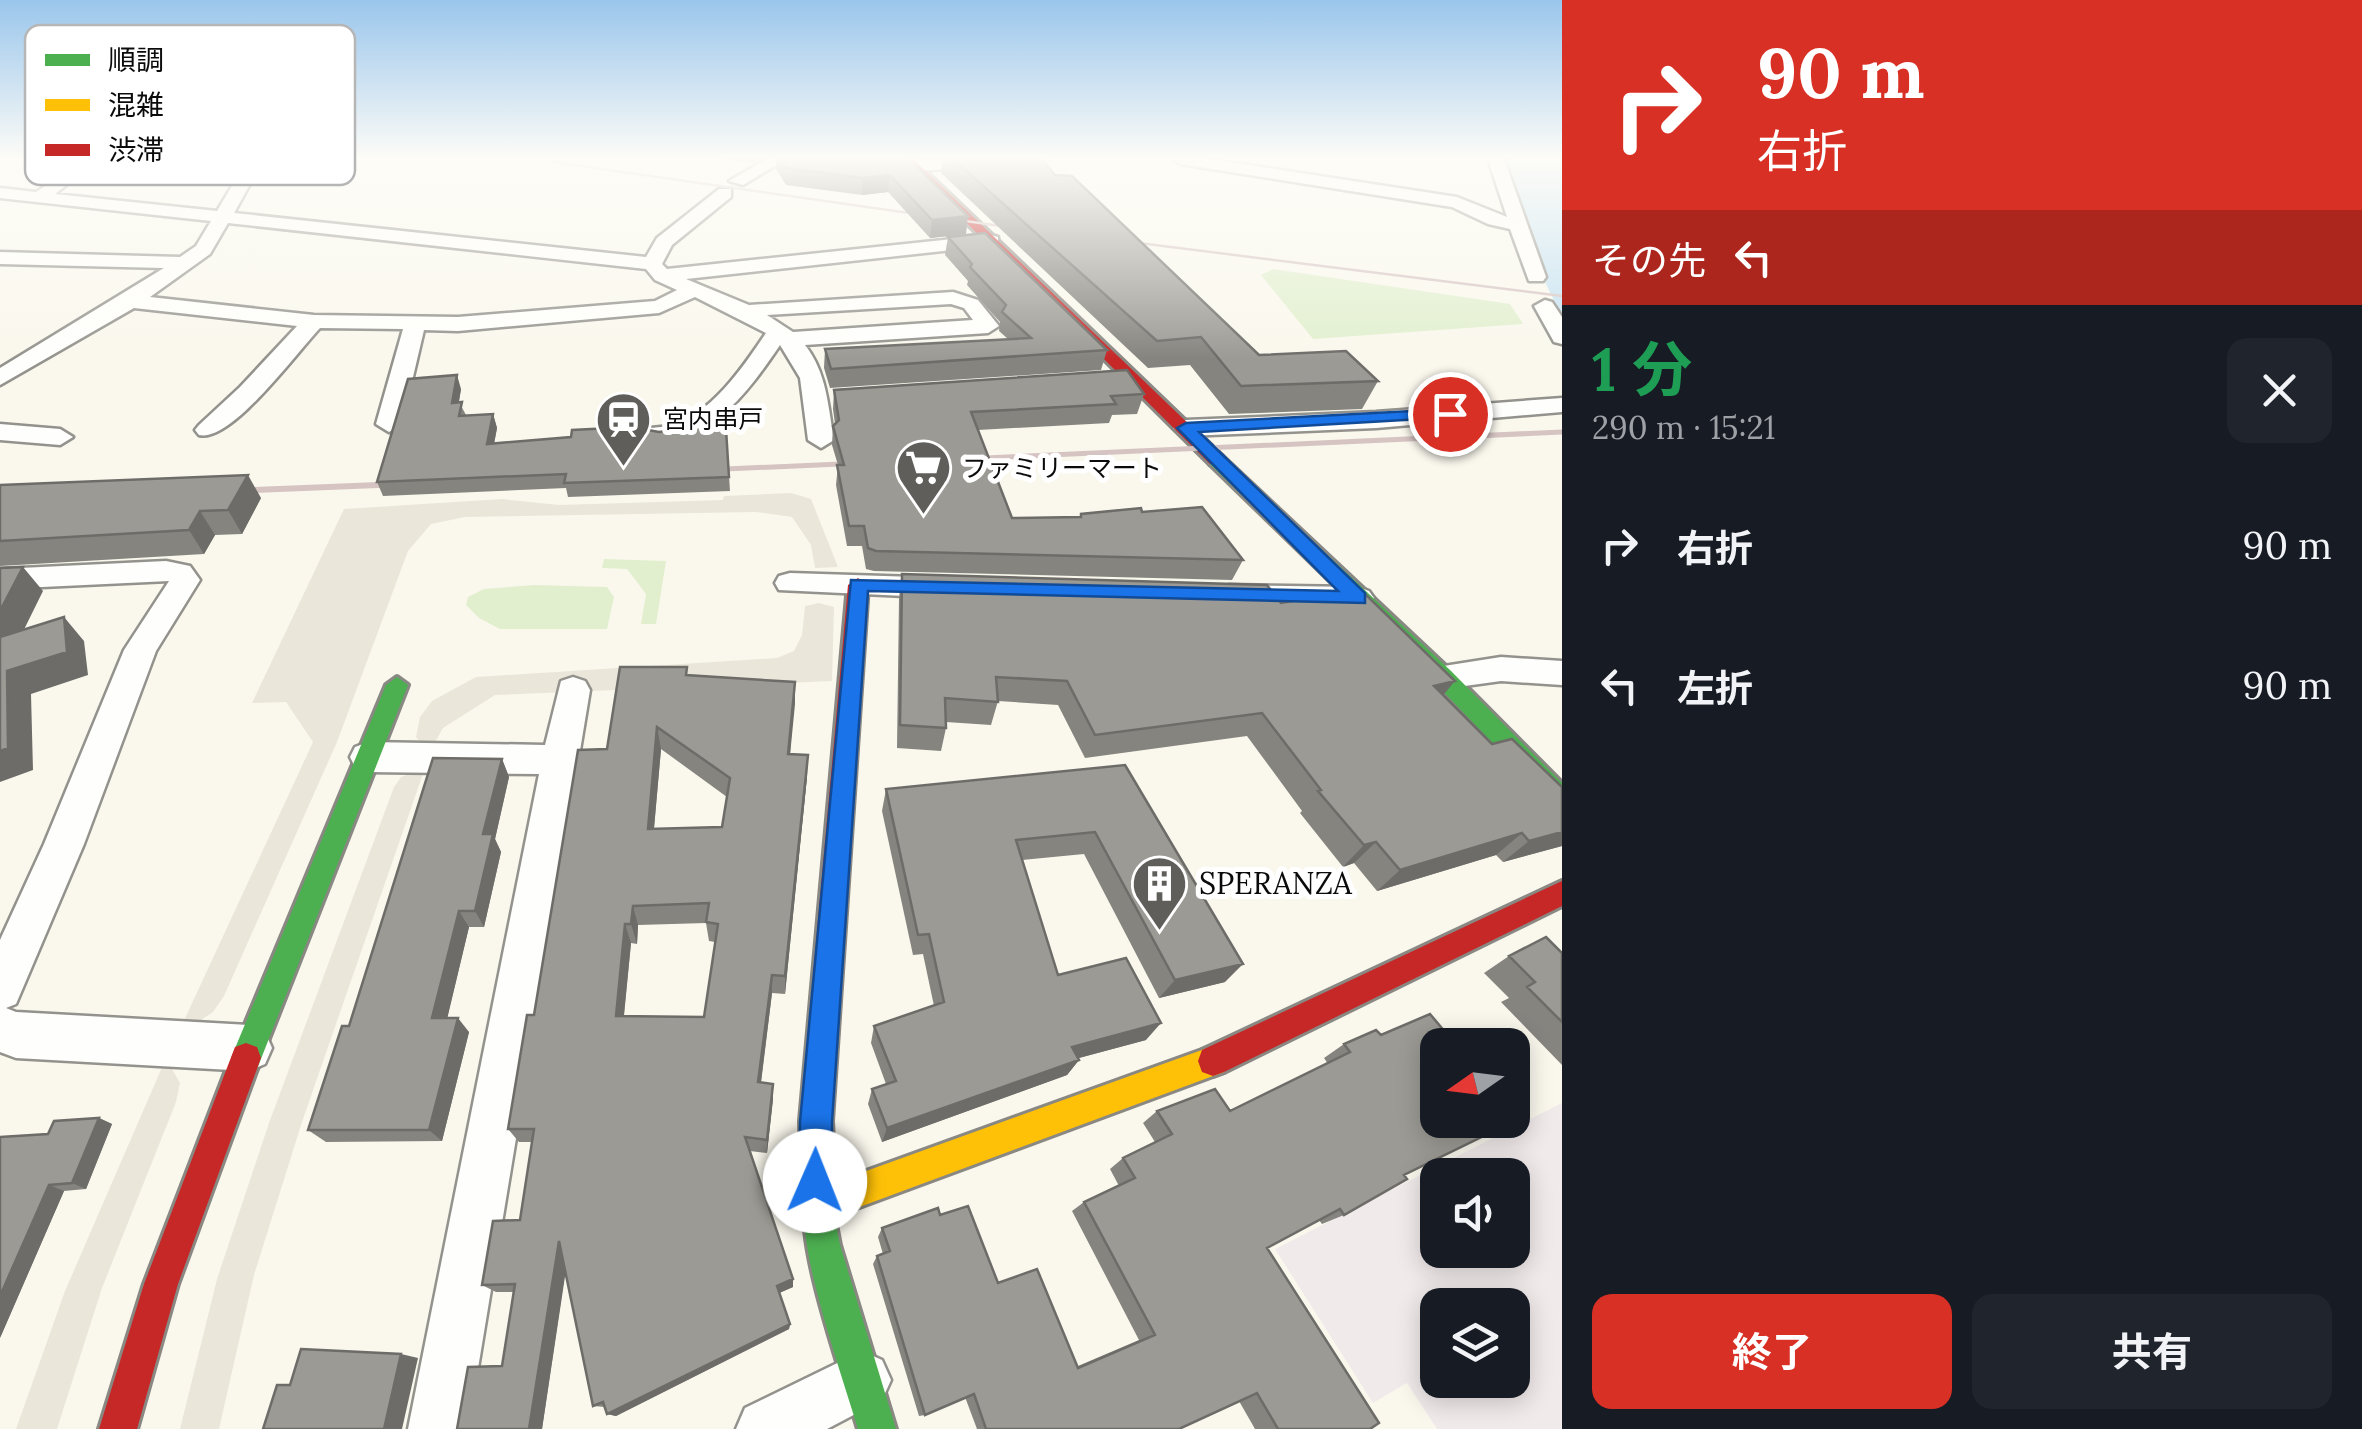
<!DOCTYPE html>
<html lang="ja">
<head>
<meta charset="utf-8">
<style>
	:root { --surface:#171b24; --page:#20242c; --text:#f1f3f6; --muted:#9ea1a6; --accent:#d93025 }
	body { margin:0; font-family:Lora,"Noto Sans JP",serif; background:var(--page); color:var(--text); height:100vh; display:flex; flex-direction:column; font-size:38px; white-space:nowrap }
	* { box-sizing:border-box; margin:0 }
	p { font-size:32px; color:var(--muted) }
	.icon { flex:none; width:55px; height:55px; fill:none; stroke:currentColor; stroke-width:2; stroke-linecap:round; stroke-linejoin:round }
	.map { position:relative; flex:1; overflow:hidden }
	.sheet { display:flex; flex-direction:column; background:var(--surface); width:800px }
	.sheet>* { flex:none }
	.hud { background:#d93025; color:#fff; overflow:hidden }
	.needle { width:65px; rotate:256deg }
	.buttons { position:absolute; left:1420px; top:1028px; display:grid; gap:20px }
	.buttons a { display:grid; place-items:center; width:110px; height:110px; border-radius:20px; background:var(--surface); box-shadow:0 5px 25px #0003; font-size:50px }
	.pin { position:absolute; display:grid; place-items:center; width:85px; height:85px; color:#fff; margin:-42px; border:5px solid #fff; border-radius:50%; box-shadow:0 2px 10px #0007 }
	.me { position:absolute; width:110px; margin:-55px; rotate:1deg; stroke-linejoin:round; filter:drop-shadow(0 0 8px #0008) }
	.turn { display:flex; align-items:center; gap:35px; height:210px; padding:0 30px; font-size:45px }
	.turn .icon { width:130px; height:130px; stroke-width:2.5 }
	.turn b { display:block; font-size:70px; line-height:85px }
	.then { display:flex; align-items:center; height:95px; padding:0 30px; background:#0003; gap:20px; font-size:38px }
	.round { display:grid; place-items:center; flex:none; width:105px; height:105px; border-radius:20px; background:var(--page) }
	.summary { display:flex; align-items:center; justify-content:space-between; height:170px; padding:0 30px }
	h1 { font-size:60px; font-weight:700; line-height:75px; color:#1e9e55 }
	.cta { display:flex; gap:20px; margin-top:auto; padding:20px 30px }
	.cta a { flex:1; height:115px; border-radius:20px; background:var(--accent); color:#fff; font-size:40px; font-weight:700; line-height:115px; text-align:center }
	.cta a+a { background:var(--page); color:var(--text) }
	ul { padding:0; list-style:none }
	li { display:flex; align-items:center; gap:30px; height:140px; padding:0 30px }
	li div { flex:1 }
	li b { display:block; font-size:38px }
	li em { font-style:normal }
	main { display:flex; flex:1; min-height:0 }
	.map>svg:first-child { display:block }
</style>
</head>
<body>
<main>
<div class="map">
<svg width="1562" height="1429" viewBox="0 0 1562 1429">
	<rect width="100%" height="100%" fill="#faf8ed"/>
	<path fill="#f1eaeb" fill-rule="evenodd" d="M1562 1103V1429H1437L1407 1383 1373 1403 1275 1249ZM1438 1175H1512V1250H1438ZM1438 1305H1512V1380H1438Z"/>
	<path fill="#e1efce" d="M1273 269 1510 304 1523 324 1313 339 1261 275Z
		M604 559 666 561 656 624H641L646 594 627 569 602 568Z
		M534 585 607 587 614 597 607 629H500L479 618 466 605 468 597 484 589Z"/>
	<path fill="#eae6da" d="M791 493 811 499 838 567 815 568 811 545 792 517 756 512 465 517 431 524 408 551 337 742 224 996 213 1012 195 1024 181 1027 313 742 286 702 252 703 344 509 502 499 559 505 723 500 724 496Z
		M819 603 834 607 832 681 495 695 443 728 433 746 422 744 416 737 420 717 432 701 476 677 777 658 794 651 802 635 805 606Z
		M425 768 302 1122 254 1275 219 1429H180L217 1279 269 1123 394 787 401 777Z
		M163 1065 172 1069 180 1083 176 1102 102 1288 57 1429H16L65 1291Z"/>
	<path fill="#c5e2f3" d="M1506 159H1562V317L1545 282Z"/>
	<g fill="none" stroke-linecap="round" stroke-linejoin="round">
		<defs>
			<path id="street" d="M248 159H264L234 213 646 257 657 238 719 189H731V197L672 245 662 264 667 269 991 235 998 237V245L686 279 749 305 953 292 978 300 999 326 988 333 805 345C827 373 828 406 834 440L821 448 808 440 800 378 780 345C749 391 702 456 638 440L634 435 638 430C648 427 659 428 670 426 711 415 744 366 766 333L695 297 659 313 458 331 424 330 402 424 389 432 376 424 403 329 320 328C297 352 231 443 199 435L195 430 199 425 240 387 297 326 134 308 0 385V368L164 268 0 264V252L180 257 196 246 211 221 0 198V188L36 192 65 173 173 165 181 170 179 174 69 183 55 194 217 211ZM228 223 646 269 655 280 677 290 655 301 458 317 314 315 150 297 210 254ZM951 304 964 308 973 320 793 332 767 315Z
				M767 159H786L743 185 729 181Z
				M957 159H1040L1032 164 915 171 907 166 915 161Z
				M1172 159H1209L1457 197 1507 217 1488 159H1504L1546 277 1543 281H1529L1510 229 1488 224 1452 207 1180 164Z
				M1545 300 1552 302 1562 317V344L1554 342 1534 306Z
				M1562 398V412L1376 428 1186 436 1173 428 1186 420 1376 412Z
				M0 424 60 429 73 437 60 445 0 440Z
				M166 561 190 566 200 580 156 651 84 844 16 1004 6 1008 16 1012 249 1025 265 1032 272 1048 265 1064 249 1071 16 1058 0 1052V940L44 844 124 650 169 581 0 589V569Z
				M790 573 947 578 958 581 962 588 958 595 947 598 779 590 775 583 779 576Z
				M1229 585 1358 587 1369 591 1374 598 1369 605 1358 609 1218 603 1214 596 1218 589Z
				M1501 657 1562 661V685L1501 681 1443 689 1431 686 1426 677 1431 668Z
				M573 677 585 681 590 690 468 1429H408L539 774 368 772 355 767 350 757 355 747 368 742 545 745 561 681Z
				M862 1351 882 1360 891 1380 882 1400 827 1429H736L745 1408Z"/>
			<path id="fast" d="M1216 455 1222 456 1451 671 1562 783V809L1553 806 1435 683 1210 464V456Z
				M397 677 408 685 257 1069 246 1073 235 1069 231 1058 386 685Z
				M819 1194 831 1199 840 1245 896 1429H858C845 1384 792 1236 807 1199Z"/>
			<path id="slow" d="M1213 1046 1224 1050 1228 1061 1224 1072 1213 1076 819 1222 807 1217 802 1205 807 1193 819 1188Z"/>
			<path id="jam" d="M902 159H913L1222 456V464H1210Z
				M858 578 868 585 832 1121 836 1211 831 1223 819 1228 807 1223 802 1211 800 1121 848 585Z
				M1562 881V906L1224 1072 1213 1076 1202 1072 1198 1061 1202 1050Z
				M246 1043 257 1047 261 1058 178 1284 137 1429H99L144 1284 235 1047Z"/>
		</defs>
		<use href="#street" stroke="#93928d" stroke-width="5"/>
		<use href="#fast" stroke="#898883" stroke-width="6"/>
		<use href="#slow" stroke="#898883" stroke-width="6"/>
		<use href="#jam" stroke="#898883" stroke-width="6"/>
		<use href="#street" fill="#fefefc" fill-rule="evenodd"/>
		<use href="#fast" fill="#4caf50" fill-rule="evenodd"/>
		<use href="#slow" fill="#ffc107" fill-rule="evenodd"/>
		<use href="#jam" fill="#c62828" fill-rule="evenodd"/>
		<path stroke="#d6c4c3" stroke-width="2.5" d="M532 159 1021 229
			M1115 240 1562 296"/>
		<path stroke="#d6c4c3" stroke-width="5" d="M963 459 1562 432
			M703 470 863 463
			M392 484H403"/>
		<path stroke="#d6c4c3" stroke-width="6" d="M228 491 403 484"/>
	</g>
	<path fill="#86847f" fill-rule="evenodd" d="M718 159H761L753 163Z
		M776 159H908L966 234 930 238 888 192 862 195 786 185 776 169Z
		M942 159H1042L1055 175 1259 355 1378 381 1362 409 1229 414 1190 365 1148 368 941 173Z
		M948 237 1107 350 1101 370 830 388 824 368 825 349 1008 339 999 331 1000 322 967 285 968 281 945 255Z
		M461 389 459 402 466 415 493 414 497 428 494 444 659 432 726 429 730 491 568 497 566 488 383 496 377 482Z
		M834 390 1144 394 1137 414 1112 415 1109 423 978 430 1012 518 1080 517 1081 514 1142 512 1243 560 1232 580 874 571 866 569 862 546H847L836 485 838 465 832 445 833 426 835 424 833 409Z
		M0 485 261 498 242 534 215 535 204 554 0 566Z
		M902 574 1281 603 1443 695 1492 744 1562 787V846L1503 862 1496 855 1377 891 1354 863 1343 867 1300 813 1302 811 1247 736 1085 758 1058 705 998 701 991 725 946 722V728L941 751 897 748 899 598Z
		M688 675 795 682 790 754 807 777 785 994 772 993 761 1083 773 1099 767 1153 750 1151 793 1279V1287L779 1293 790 1324 789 1329 616 1416 607 1414 605 1407 593 1406 565 1273 542 1429H457L502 1366 513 1292H496L482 1285 520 1220 532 1142H519L508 1129 534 1015 607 749ZM661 749 727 797 722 827 654 829ZM706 923 709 941 715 942 704 1017 624 1016 631 943 637 944 638 925Z
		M502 759 509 777 495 839 501 852 484 927H469L447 1018 469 1032 442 1141 326 1142 308 1130 349 1026Z
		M1125 765 1225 982 1159 998 1084 854 1022 860 1058 975 1146 1040 1079 1058V1060L1067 1075 882 1142 868 1104 872 1089 886 1084 871 1043 874 1026 934 1006 923 954 913 955 882 811 886 789Z
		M1562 953V1065L1501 1002 1509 998 1484 973 1509 956Z
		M1376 1030 1404 1175 1344 1215 1322 1224 1319 1220 1267 1248 1370 1429H1255L1239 1401 1179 1429H977L965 1397 925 1415 919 1416 873 1264 877 1256 883 1254 878 1237 882 1228 940 1215 998 1283 1078 1366 1139 1340 1072 1211 1084 1202 1119 1186 1110 1169 1123 1158 1155 1142 1143 1123 1157 1111H1230L1328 1064 1324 1058 1344 1044Z
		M99 1118 112 1124 86 1189 64 1191 0 1338 48 1134Z"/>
	<path fill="#6d6c68" d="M890 175 888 192 862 195 863 178Z
		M968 216 966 234 930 238 932 220Z
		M457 375 461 389 456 417 452 403Z
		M493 414 497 428 491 459 487 444Z
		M248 475 261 498 242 534 228 510Z
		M200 511 215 535 204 554 189 530Z
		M23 567 43 591 6 666 0 659V611Z
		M64 617 84 641 88 675 31 694 33 770 0 782V751L7 671Z
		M1455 681 1435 705 1434 686Z
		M795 682V704L788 776V754Z
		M657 727 661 749 652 850 648 829Z
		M808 755 807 777 785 994V976Z
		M502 759 509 777 495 839 501 852 484 927 475 911 483 834Z
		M1562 832V846L1503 862 1529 841Z
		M1522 833 1496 855 1377 891 1400 870Z
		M1376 842 1354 863 1343 867 1364 845Z
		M633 906 638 925 637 944 631 924Z
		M459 911 469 927 444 1032 432 1018Z
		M625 924 631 943 622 1033 616 1016Z
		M1243 964 1225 982 1159 998 1175 980Z
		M772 975V993L759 1097 758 1082Z
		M458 1018 469 1032 442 1141 429 1130Z
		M1161 1023 1146 1040 1060 1063 1072 1047Z
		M1079 1060 1067 1075 882 1142 887 1128Z
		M773 1084V1099L767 1153V1140Z
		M99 1118 112 1124 86 1189 72 1183Z
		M49 1185 64 1191 0 1338V1296Z
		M559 1241 569 1250 542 1429H529Z
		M793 1279V1287L777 1294V1286Z
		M790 1324 789 1329 616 1416 607 1414Z
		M401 1354 418 1358 402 1429H384Z"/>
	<path fill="#9c9a94" stroke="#6d6c68" stroke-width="2.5" fill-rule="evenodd" d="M780 159H908L968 216 932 220 890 175 863 178 786 168Z
		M953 159H1042L1055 175 1072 176 1259 355 1346 351 1378 381 1241 386 1201 337 1157 341Z
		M985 233 1107 350 831 369 825 349 1031 338 1002 312 1006 305 970 267 972 264 948 237Z
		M1127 370 1144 394 1111 396 1116 404 971 412 1012 518 1081 517V514L1141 508 1142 512 1202 507 1243 560 876 551 868 548 864 526H849L837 465H844L833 426 839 420 834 390Z
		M457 375 452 403 462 402 459 416 493 414 487 444 571 437 572 430 632 427 659 432 711 425V429H726L729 477 564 483 566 474 377 482 408 379Z
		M248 475 228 510 200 511 189 530 0 541V485Z
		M23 567 0 611V568Z
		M902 574 1267 585 1281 603 1361 590 1455 681 1434 686 1492 744 1512 739 1562 787V832L1529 841 1522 833 1400 870 1376 842 1364 845 1318 791 1321 790 1262 713 1095 735 1067 681 996 677 998 702 945 698 946 728 900 725Z
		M64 617 67 652 7 671 8 748 0 751V637Z
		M620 667H687L686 675 795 682 788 754 808 755 785 976 772 975 758 1082 773 1084 767 1140 745 1137 793 1279 777 1286 790 1324 607 1414 603 1402 593 1406 559 1241 529 1429H457L468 1367 502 1366 515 1284 482 1285 493 1221 520 1220 534 1129H508L527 1015H534L578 750 607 749ZM657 727 730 778 722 827 648 829ZM709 903 706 922 718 924 704 1017 616 1016 625 924H631L633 906Z
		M433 758 502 759 483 834H493L475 911H459L432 1018H458L429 1130H308L342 1026H349Z
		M1125 765 1243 964 1175 980 1095 832 1016 840 1058 975 1126 958 1161 1023 1072 1047 1079 1060 887 1128 872 1089 896 1081 874 1026 944 1002 929 934 918 935 886 789Z
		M1546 937 1562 953V1022L1527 987 1535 982 1509 956Z
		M1430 1014 1456 1045H1438V1120H1502L1506 1125 1404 1175 1407 1179 1344 1215 1340 1209 1267 1248 1379 1423 1370 1429H1278L1257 1393 1179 1429H986L974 1394 925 1415 877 1256 890 1251 882 1228 938 1208 940 1215 968 1206 998 1283 1037 1269 1078 1368 1155 1335 1084 1202 1135 1178 1123 1158 1172 1134 1157 1111 1215 1089 1230 1111 1350 1052 1344 1044 1376 1030 1381 1035Z
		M99 1118 72 1183 49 1185 0 1296V1137L48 1134 54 1121Z
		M301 1349 401 1354 384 1429H263L277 1385H290Z"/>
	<linearGradient id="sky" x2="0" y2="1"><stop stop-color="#9ac6ec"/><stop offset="0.44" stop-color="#fdfcf7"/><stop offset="1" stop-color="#fdfcf7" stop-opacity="0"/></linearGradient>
	<rect width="1562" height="359" fill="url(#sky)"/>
	<path fill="#1a73e8" stroke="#114b97" stroke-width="2.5" d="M1450 409 1458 414 1456 417 1199 432 1365 593V603L868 591 832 1122V1181L827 1193 815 1198 804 1193 799 1181 800 1122 851 580 1338 591 1177 428 1186 423Z"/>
	<defs>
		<symbol id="station-pin" viewBox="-11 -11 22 30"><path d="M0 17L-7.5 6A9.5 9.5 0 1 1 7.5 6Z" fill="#5f5e5a" stroke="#fff"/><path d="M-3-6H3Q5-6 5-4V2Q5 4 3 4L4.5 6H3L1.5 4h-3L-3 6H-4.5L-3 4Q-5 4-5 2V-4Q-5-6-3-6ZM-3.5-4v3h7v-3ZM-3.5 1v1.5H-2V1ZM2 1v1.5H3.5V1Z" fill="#fff"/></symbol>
		<symbol id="supermarket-pin" viewBox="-11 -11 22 30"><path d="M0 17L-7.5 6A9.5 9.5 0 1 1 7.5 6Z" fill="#5f5e5a" stroke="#fff"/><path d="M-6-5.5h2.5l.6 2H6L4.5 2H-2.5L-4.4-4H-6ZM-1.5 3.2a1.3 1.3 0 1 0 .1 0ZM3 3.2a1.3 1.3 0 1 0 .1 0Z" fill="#fff"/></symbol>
		<symbol id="building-pin" viewBox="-11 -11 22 30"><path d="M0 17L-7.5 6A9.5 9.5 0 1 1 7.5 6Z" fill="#5f5e5a" stroke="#fff"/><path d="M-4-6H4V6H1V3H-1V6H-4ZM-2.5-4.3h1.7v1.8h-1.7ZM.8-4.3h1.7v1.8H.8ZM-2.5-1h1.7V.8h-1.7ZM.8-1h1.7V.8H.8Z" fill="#fff"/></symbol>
	</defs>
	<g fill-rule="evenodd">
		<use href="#station-pin" x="592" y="388" width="63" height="86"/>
		<use href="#supermarket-pin" x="892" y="436" width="63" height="86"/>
		<use href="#building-pin" x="1128" y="852" width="63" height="86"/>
	</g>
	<g text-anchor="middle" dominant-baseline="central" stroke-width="10" stroke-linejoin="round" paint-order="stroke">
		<g font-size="25" fill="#0b0b0b" stroke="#fff" text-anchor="start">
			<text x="663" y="419">宮内串戸</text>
			<text x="962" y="468">ファミリーマート</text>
		</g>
		<g font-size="30" fill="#0b0b0b" stroke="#fff" text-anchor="start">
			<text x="1199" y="883">SPERANZA</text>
		</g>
	</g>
	<rect x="25" y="25" width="330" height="160" rx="15" fill="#fff" stroke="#b6b6b6" stroke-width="2.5"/>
	<rect x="45" y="54" width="45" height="12" fill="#4caf50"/>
	<rect x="45" y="99" width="45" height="12" fill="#ffc107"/>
	<rect x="45" y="144" width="45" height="12" fill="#c62828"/>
	<g font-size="28" fill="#0b0b0b">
		<text x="108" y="70">順調</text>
		<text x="108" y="115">混雑</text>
		<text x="108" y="160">渋滞</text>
	</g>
</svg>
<div class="buttons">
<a><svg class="needle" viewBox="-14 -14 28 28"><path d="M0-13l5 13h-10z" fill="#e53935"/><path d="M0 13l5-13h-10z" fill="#9ea1a6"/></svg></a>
<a><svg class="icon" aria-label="sound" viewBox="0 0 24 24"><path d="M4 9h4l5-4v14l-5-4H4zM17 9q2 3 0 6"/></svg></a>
<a><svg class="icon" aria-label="layers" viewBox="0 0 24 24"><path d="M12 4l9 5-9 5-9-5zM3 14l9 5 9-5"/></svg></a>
</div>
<div class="pin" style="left:1450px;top:414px;background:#d93025"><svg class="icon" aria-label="arrive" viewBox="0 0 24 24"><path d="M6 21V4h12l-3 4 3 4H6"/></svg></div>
<svg class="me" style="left:815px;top:1181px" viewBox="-20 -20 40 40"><circle r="19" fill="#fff"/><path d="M0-13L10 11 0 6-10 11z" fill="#1a73e8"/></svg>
</div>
<section class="sheet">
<div class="hud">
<div class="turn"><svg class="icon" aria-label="right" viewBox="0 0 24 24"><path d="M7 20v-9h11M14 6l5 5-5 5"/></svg><div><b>90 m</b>右折</div></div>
<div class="then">その先<svg class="icon" aria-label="left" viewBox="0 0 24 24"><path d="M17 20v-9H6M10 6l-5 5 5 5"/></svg></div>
</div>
<div class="summary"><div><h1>1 分</h1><p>290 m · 15:21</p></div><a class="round"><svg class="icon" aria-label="close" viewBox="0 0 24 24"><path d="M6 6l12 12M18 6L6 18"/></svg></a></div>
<ul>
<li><svg class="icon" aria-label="right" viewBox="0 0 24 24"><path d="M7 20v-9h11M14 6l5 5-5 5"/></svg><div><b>右折</b></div><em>90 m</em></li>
<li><svg class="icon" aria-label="left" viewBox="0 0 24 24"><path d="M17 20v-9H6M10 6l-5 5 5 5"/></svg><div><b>左折</b></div><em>90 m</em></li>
</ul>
<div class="cta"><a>終了</a><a>共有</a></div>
</section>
</main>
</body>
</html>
